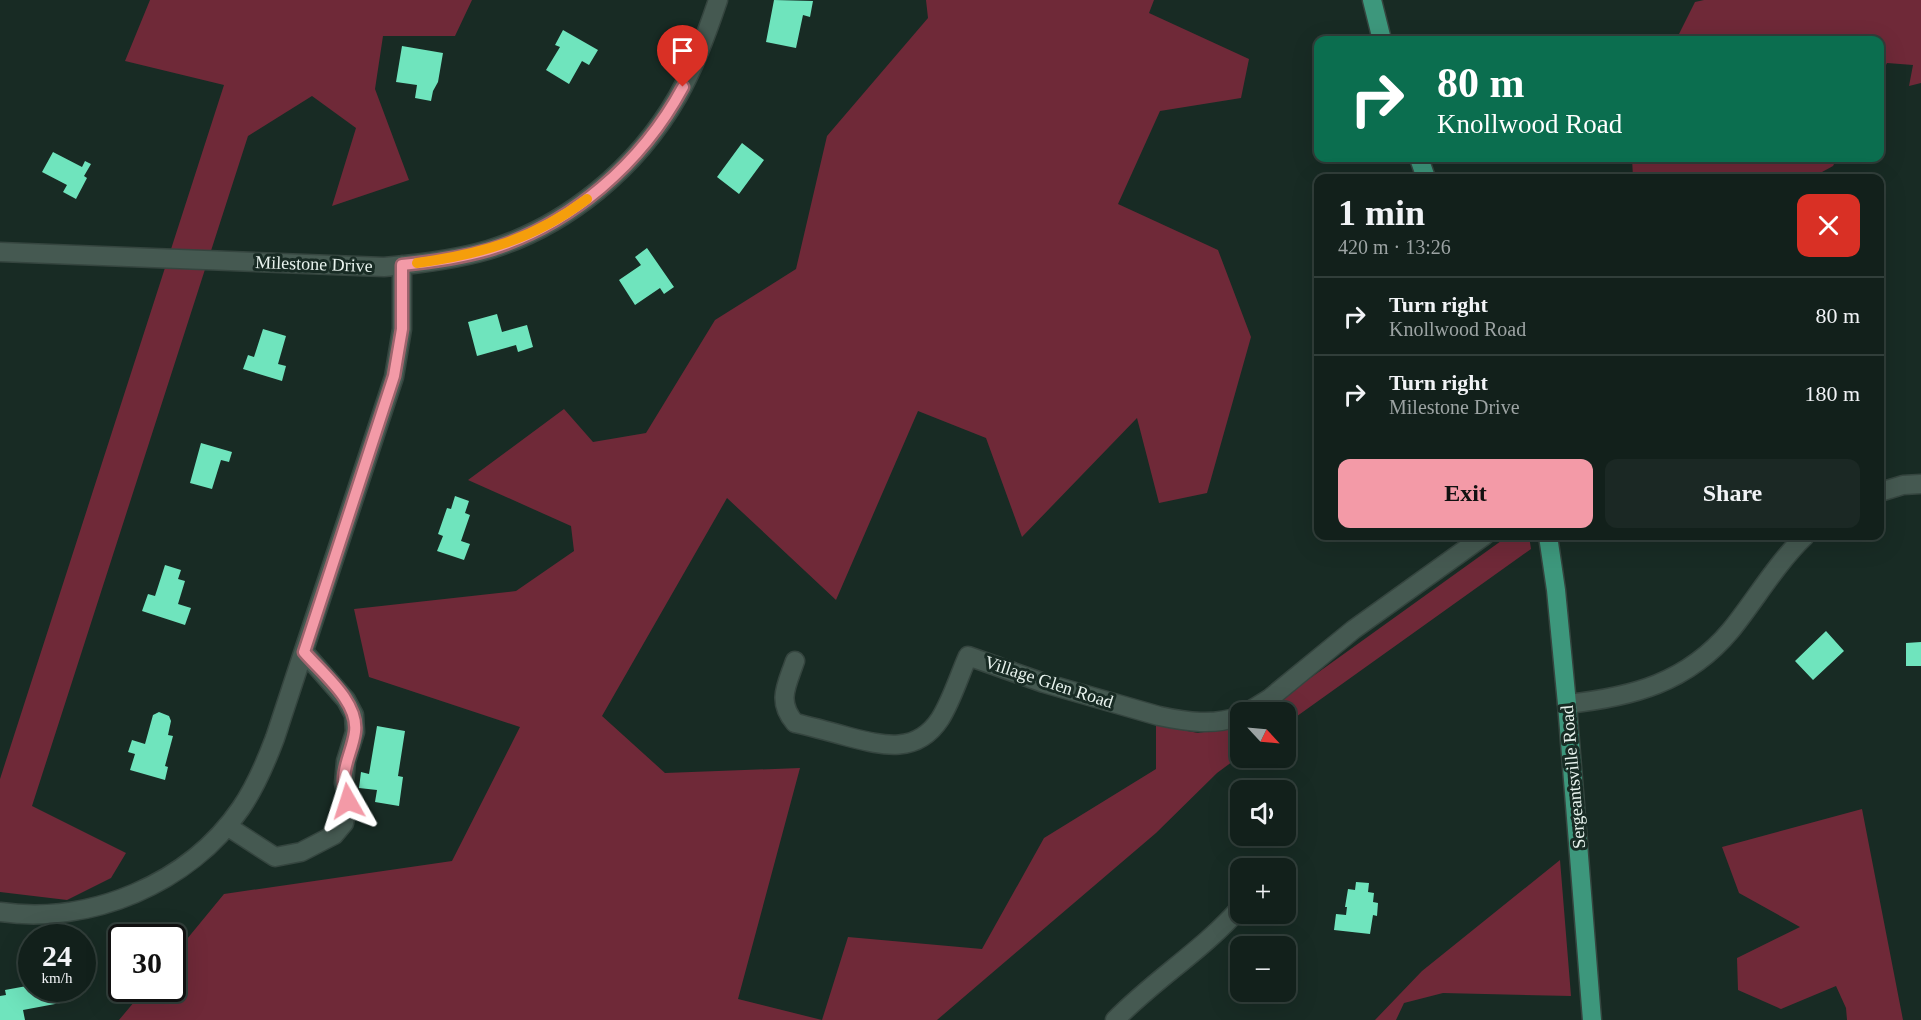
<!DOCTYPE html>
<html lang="en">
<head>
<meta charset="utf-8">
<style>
	:root { --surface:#12201b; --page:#1b2824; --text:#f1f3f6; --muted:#9ca3a3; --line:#313e3a; --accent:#f39aa7 }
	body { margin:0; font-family:Georgia,serif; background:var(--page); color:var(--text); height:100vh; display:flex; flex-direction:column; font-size:22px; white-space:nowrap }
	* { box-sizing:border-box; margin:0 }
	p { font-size:20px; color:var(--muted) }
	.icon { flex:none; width:33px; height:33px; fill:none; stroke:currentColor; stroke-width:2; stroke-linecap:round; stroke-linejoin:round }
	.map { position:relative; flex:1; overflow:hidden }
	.details { position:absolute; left:1314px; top:174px; width:570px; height:366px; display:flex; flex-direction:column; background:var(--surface); border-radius:12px; box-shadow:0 6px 24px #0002,0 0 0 2px var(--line) }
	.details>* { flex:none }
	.banner { position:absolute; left:1314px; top:36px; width:570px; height:126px; border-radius:12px; box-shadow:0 6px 24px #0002,0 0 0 2px var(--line); background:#0b6e4f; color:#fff; overflow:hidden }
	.needle { width:39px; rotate:116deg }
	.fabs { position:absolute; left:1230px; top:702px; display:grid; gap:12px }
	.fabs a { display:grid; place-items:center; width:66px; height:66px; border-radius:12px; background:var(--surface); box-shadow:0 6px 24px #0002,0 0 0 2px var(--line); font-size:30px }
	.speed { position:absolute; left:18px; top:924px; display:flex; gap:12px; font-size:30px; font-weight:700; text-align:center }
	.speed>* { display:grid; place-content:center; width:78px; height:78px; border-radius:50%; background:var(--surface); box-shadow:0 6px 24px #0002,0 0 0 2px var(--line); line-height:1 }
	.speed small { font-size:15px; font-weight:400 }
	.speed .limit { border:3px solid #111; border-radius:9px; background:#fff; color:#111 }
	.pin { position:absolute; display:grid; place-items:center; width:51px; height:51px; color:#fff; margin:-62px -26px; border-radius:50% 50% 50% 0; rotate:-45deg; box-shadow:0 0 6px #0007 }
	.pin .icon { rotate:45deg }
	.me { position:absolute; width:66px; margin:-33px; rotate:354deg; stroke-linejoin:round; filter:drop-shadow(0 0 4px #0008) }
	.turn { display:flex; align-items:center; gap:21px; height:126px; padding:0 24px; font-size:27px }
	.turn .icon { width:78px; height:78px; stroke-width:2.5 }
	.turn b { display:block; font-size:42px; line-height:51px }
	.round { display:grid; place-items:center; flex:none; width:63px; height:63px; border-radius:12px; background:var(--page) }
	.summary { display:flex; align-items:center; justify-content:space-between; height:102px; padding:0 24px }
	h1 { font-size:36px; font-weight:700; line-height:45px }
	.button { display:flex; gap:12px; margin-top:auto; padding:12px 24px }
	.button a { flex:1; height:69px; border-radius:12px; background:var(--accent); color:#111; font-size:24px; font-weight:700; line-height:69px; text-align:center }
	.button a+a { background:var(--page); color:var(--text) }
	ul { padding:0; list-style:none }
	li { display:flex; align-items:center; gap:18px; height:78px; padding:0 24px; border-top:2px solid var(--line) }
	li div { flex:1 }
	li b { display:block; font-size:22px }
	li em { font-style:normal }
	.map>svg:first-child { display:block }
</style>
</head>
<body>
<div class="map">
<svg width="1921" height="1020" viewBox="0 0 1921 1020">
	<rect width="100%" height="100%" fill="#182b24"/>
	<path fill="#6f2938" d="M150 0H472L455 36H383L375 89 409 180 332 206 356 128 312 96 248 136 32 806 126 853 111 878 67 900 0 892V779L224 85 125 61Z
		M926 0H1154L1149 13 1249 59 1241 98 1160 111 1118 204 1218 250 1251 337 1207 493 1159 503 1137 418 1022 537 986 438 918 411 836 600 727 498 602 716 665 773 800 768 738 999 822 1020 848 937 982 949 1044 838 1156 769V725L1198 733 1240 726V756L1217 773 1156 833 937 1020H119L145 989 172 988 173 956 224 894 452 861 520 727 369 677 354 609 516 591 574 551 571 526 468 480 564 409 593 442 646 433 715 320 796 269 827 136 928 18Z
		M1704 0H1921V83L1909 86 1913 65 1887 63 1880 77V40H1676L1695 2Z
		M1632 158H1837L1833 166 1811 178H1633Z
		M1508 536H1529L1531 549 1286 724V712H1263Z
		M1862 809 1903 1020H1847L1846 1008 1836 986 1781 1009 1738 990 1737 958 1800 927 1739 893 1722 847Z
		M1560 860 1571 996 1443 993 1404 1003 1396 1020H1375L1422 971Z"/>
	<path fill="#6fe4bd" d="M774 0 813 1 810 17 803 15 796 48 766 42Z
		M563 30 598 50 589 65 582 61 569 84 546 70 560 47 555 45Z
		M402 46 443 53 438 82 433 91 431 101 415 98 417 85 396 82Z
		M742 143 764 160 739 194 717 177Z
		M53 152 82 167 85 161 91 164 84 176 87 178 76 199 63 192 67 185 42 172Z
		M647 248 674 287 664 294 660 288 635 305 619 280 641 265 635 257Z
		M497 314 502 332 527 325 533 347 518 352 516 345 477 356 468 322Z
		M263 329 286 336 278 364 286 366 282 381 243 369 248 355 254 357Z
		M201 443 232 452 229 462 221 460 212 489 190 483Z
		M455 496 469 501 465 513 470 515 461 541 470 544 464 560 437 551 443 536 438 534 447 508 451 509Z
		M165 565 181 570 178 579 185 581 178 604 191 608 185 625 142 611 148 594 155 596Z
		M1826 631 1844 651 1813 680 1795 661Z
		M1921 642V666H1906V643Z
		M159 712 169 716 171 721 168 735 173 736 165 766 168 767 165 780 130 770 135 754 128 752 132 740 145 744 153 715Z
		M377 726 405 731 398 776 403 777 399 806 375 802 377 790 359 788 361 772 369 774Z
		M1356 882 1369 883 1368 892 1374 893 1373 902 1378 903 1377 916 1373 915 1370 934 1334 930 1336 914 1346 915 1347 907H1345L1348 889 1355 890Z
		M32 985V988H68L71 1001 23 1010 25 1020H0V996L6 995 5 990Z"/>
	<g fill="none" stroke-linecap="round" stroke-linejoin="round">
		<defs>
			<path id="minor" d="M0 252 384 267C419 264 454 260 488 250 567 226 637 168 678 96 695 66 707 33 718 0
				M1880 492 1903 485 1921 484
				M795 661C787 685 776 701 795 723 813 727 831 732 849 737 884 746 917 754 940 719 952 700 959 676 968 656L1044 683 1159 716C1187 722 1214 726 1240 716
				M1567 704C1632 697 1687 683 1731 630 1756 599 1776 564 1805 536
				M1248 712 1269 699 1353 630 1484 536
				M227 826 275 857 301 852 334 835 344 823 348 801 344 783 346 761 355 732 354 715 346 700 304 652
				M0 912C90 925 189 884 241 808 256 786 266 762 275 738L394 377 402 329V265
				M1115 1020C1155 979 1203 950 1240 908"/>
			<path id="major" d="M1372 0 1382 40
				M1419 158 1426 178
				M1548 536 1556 590 1567 704 1592 1020"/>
		</defs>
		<use href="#minor" stroke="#35453f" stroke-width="21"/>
		<use href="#major" stroke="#35453f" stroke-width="21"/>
		<use href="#minor" stroke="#455951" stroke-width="18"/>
		<use href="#major" stroke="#3d977c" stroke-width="18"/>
	</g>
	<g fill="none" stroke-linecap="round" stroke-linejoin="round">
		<defs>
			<path id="route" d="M348 801C346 795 344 788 344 782 343 765 353 749 355 732 359 702 322 673 304 652L394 376 402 329V265C431 262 460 258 488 250 571 225 642 163 683 87"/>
		</defs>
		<use href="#route" stroke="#9e646d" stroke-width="15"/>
		<use href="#route" stroke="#f39aa7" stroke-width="10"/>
		<path stroke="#f59e0b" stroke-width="10" d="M417 263C482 254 534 239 587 199"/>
	</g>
	<g text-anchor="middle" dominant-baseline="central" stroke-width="6" stroke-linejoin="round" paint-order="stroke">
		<g font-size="18" fill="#e8f3ee" stroke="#182b24">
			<text transform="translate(314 264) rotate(2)">Milestone Drive</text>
			<text transform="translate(1049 682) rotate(18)">Village Glen Road</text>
			<text transform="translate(1573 777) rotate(-95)">Sergeantsville Road</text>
		</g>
	</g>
</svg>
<div class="fabs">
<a><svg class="needle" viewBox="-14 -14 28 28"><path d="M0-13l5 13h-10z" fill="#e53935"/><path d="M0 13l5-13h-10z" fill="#9ca3a3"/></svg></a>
<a><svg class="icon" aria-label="sound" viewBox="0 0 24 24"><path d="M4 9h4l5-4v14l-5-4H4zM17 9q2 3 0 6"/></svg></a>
<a>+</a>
<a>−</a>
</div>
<div class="speed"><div>24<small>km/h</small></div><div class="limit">30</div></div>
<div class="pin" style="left:683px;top:87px;background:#d93025"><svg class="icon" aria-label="arrive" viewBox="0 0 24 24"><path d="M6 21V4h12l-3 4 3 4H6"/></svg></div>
<svg class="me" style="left:348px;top:801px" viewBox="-20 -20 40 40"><path d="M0-17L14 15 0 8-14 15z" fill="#f39aa7" stroke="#fff" stroke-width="4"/></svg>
<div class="banner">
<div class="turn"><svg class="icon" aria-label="right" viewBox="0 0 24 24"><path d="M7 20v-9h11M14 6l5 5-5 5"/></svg><div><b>80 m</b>Knollwood Road</div></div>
</div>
<section class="details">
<div class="summary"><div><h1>1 min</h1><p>420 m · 13:26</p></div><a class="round" style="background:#d93025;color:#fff"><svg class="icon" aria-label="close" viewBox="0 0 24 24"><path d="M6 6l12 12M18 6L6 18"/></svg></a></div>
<ul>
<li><svg class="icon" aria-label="right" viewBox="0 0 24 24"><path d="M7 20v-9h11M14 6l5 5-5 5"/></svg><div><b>Turn right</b><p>Knollwood Road</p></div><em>80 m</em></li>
<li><svg class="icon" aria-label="right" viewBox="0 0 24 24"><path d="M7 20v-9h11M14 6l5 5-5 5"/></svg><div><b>Turn right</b><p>Milestone Drive</p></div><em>180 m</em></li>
</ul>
<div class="button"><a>Exit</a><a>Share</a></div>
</section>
</div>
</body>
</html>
